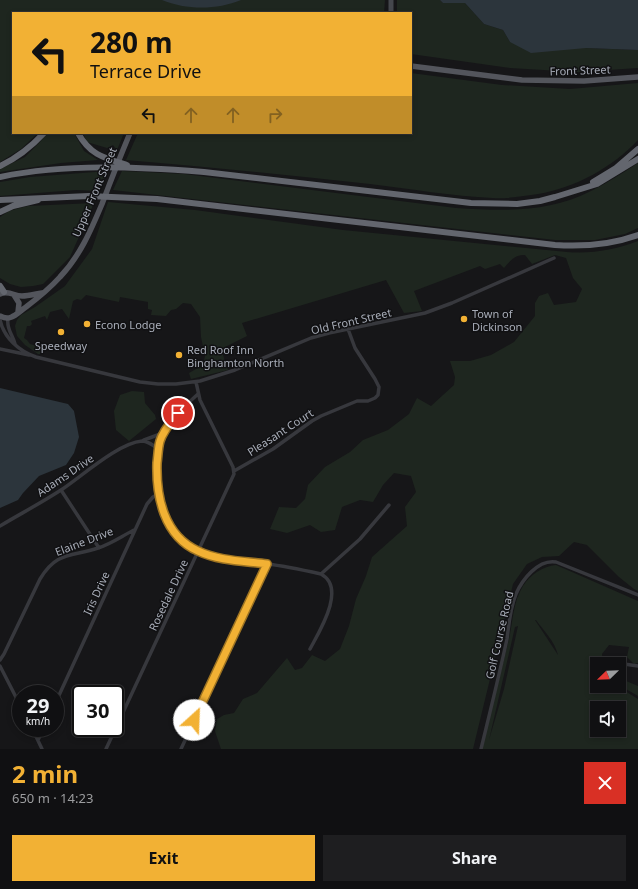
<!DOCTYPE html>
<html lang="en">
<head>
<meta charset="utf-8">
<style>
	:root { --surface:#101012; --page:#1e1e20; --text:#f1f3f6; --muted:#9c9d9f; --line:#303032; --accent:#f2b134 }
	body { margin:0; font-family:"Noto Sans",sans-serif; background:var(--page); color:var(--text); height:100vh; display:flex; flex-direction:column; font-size:15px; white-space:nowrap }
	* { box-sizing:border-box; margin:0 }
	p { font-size:13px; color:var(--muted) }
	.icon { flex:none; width:22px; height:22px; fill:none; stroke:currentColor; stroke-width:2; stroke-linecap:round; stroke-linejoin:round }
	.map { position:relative; height:749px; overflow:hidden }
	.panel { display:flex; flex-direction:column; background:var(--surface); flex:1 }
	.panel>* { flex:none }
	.hud { position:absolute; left:12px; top:12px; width:400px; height:122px; border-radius:0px; box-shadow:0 2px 6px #0003,0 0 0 1px var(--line); background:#f2b134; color:#111; overflow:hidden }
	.needle { width:26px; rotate:247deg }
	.tools { position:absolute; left:590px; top:657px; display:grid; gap:8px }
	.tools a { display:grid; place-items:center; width:36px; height:36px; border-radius:0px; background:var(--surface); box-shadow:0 2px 6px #0003,0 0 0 1px var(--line); font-size:20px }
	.speed { position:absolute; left:12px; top:685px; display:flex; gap:8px; font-size:20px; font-weight:700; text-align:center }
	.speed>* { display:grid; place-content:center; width:52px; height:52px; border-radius:50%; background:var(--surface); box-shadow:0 2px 6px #0003,0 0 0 1px var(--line); line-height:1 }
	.speed small { font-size:10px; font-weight:400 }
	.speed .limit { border:2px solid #111; border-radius:6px; background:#fff; color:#111 }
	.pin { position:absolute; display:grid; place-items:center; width:34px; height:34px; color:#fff; margin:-17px; border:2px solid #fff; border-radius:50%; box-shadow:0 1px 4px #0007 }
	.me { position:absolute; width:44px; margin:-22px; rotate:25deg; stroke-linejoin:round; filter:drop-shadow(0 0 3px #0008) }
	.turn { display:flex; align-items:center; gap:14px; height:84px; padding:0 12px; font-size:18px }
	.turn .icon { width:52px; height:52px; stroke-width:2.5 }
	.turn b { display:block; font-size:28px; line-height:34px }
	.lanes { display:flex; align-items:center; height:38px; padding:0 12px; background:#0003; justify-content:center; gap:20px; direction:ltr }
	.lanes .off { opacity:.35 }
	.round { display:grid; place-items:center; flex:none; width:42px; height:42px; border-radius:0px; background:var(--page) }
	.summary { display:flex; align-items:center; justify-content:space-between; height:68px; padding:0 12px }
	h1 { font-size:24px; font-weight:700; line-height:30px; color:var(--accent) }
	.primary-button { display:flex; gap:8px; margin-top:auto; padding:8px 12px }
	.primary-button a { flex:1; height:46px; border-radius:0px; background:var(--accent); color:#111; font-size:16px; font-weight:700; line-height:46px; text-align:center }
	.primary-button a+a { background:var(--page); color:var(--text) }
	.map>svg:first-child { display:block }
</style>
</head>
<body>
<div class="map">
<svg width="638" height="749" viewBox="0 0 638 749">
	<rect width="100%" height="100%" fill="#161618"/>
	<path fill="#1e261f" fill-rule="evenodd" d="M0 0H385L384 13H13V133H38L21 149 0 162Z
		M397 0H440L443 3H465L484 24 503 30 510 42 586 48 638 50V68L577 72 510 68 411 54V13H397Z
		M411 73 502 85 570 89 638 83V140C613 167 575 188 538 194 525 196 506 199 493 198 452 196 411 189 370 184 289 175 208 167 126 160L138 133H411Z
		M47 133H74L84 151 98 160 61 163 0 172V169L25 157 39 143Z
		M83 133H124L117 150 113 145 107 148 87 142Z
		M638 163V228L625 234 595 240H555L113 190 122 171 184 174 456 208C503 211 548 213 591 191 607 183 623 173 638 163Z
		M108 171 99 191 76 190 0 196V182L30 177Z
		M108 202 195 210 343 230 567 252C592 254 614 250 638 241V591L634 589 619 577 587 545 574 542 559 556 542 557 527 564 513 584 473 749H221L215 731 217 719 224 715 234 713 243 699 257 693 287 658 295 670 302 668 312 655 325 661 340 649 349 626 356 599 366 576 372 557 407 526 405 507 416 492 411 476 394 473 383 485 373 502 360 500 342 507 335 530 321 532 310 525 287 533 270 529 279 507 296 508 305 499 308 485 325 467 350 452 363 440 388 430 409 414 417 398 431 406 454 385 455 377 450 361H470L491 355 514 342 535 316V303L539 296 548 293 554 305 576 302 582 289 573 278 566 258 555 255 532 264 525 255C515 254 510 261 504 268L500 264 485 269 480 266 414 291 422 311 404 313 386 280 242 323 247 336 221 349 228 370 191 379 189 373 203 365 205 356 201 337 200 317 191 304 183 303 176 309 171 310 166 316 151 315 152 310 148 309V302L120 297 119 302 86 295 81 300 77 299 73 301 69 319 62 309 50 312 47 320 45 316 31 321 32 324 30 326H27L24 338 27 340 30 344 37 346 39 343V349L41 352 40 354H38L25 345 17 336 15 326 17 320 21 315 35 307 65 286 92 249Z
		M94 203 70 257 43 284 33 286 21 287 10 284 0 278V217L9 211 28 206Z
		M132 391 144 392 145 403 155 415 156 419 129 441 116 430 114 411 120 395Z
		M556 565 638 601V663L634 664 627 657 629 647 609 645 602 654 603 664H597V686H617L638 699V749H482C491 712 500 675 509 639 513 621 513 602 523 586 530 575 543 566 556 565ZM535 620H536C544 631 555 642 558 655ZM518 626 504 689 489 740 515 627ZM597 708H619V730H597Z
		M619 678 638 686V696L619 685Z"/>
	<path fill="#2c353c" d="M162 0H241C217 10 186 10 162 0Z
		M440 0H638V50L586 48 531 53 510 42 503 30 484 24 465 3H443Z
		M0 388 68 404 74 411 79 437 74 453 66 465 39 476 23 493 18 500 0 508Z"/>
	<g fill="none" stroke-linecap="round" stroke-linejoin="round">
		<path stroke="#37383d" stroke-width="3.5" d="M8 319C6 329 13 335 15 344
			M0 320C4 338 19 351 36 357L140 382 158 384H176L200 381 235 370 311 338 329 333 425 313 452 303 554 258
			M0 349 29 355
			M198 394C185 406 170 418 162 435 158 445 158 454 157 465 156 498 165 537 199 552 220 561 245 561 267 564 285 566 303 570 321 574 347 588 319 632 310 649
			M144 440 163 433
			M234 471 273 449 312 421 321 416 357 401H368L375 398 378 395 379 387 375 379 355 348 348 329
			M61 490 99 548
			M0 526C20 514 41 503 61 490 81 477 118 443 142 441 148 441 153 445 158 449
			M321 574 360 539 389 505
			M0 660 4 654 40 579C57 551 71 557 98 548 111 544 122 536 134 530
			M612 664 617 663 638 666
			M0 666 21 707
			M55 704 147 504 153 497 158 494
			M32 728 42 749
			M38 740 44 728
			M106 749 234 474 233 467 200 400 196 382
			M181 749 267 564
			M481 749C490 712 499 676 507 639 509 624 510 608 516 594 522 580 538 559 556 562L638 595"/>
		<path stroke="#45474d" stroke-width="5" d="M391 13V0"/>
		<path stroke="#53555c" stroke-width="5.5" d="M411 66 522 80 584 81 638 77
			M0 294C8 290 14 296 22 296 29 296 35 294 42 293
			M14 295 19 303 18 312
			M0 316C11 322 17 313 26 307 38 298 50 288 60 277 80 256 91 230 102 204 111 180 120 157 130 133"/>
		<path stroke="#63666e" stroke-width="6" d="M78 133C90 155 104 158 127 165
			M0 166C17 158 31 147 44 133
			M0 177C67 163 137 167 204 172L471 203 517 204 540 201 555 197 597 184 638 159
			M593 182 616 168 638 149
			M0 200 89 196 157 199 555 245C584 247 610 245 638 235
			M0 212 13 206 38 200
			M0 286 4 292"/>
	</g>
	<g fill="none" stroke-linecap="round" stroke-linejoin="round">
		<defs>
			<path id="route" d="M178 413C171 422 163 431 160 441 158 448 158 456 157 463 156 497 164 536 198 551 219 561 244 561 267 564L194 720"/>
		</defs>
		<use href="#route" stroke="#9d7322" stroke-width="10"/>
		<use href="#route" stroke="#f2b134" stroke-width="7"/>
	</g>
	<g fill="#f2b134" stroke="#111113" stroke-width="1.5">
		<circle cx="464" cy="319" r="4"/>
		<circle cx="87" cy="324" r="4"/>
		<circle cx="61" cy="332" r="4"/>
		<circle cx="179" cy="355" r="4"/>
	</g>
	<g text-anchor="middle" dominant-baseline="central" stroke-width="3" stroke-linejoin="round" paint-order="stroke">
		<g font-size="11" fill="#a8adb8" stroke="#111113">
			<text transform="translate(580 70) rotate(-2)">Front Street</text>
			<text transform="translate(94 192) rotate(-67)">Upper Front Street</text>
			<text transform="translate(351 321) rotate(-13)">Old Front Street</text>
			<text transform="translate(280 432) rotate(-33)">Pleasant Court</text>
			<text transform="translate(65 475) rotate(-34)">Adams Drive</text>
			<text transform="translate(84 541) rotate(-21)">Elaine Drive</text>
			<text transform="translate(96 593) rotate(-65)">Iris Drive</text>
			<text transform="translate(168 595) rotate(-65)">Rosedale Drive</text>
			<text transform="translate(499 635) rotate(-77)">Golf Course Road</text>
		</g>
		<g font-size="11" fill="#a8adb8" stroke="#111113" text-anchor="start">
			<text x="472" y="313">Town of<tspan x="472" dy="13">Dickinson</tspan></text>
			<text x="95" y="324">Econo Lodge</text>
			<text x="61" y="345" text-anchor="middle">Speedway</text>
			<text x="187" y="349">Red Roof Inn<tspan x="187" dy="13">Binghamton North</tspan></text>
		</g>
	</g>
</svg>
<div class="tools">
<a><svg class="needle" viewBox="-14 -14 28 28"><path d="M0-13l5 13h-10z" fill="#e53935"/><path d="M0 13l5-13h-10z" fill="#9c9d9f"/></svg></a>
<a><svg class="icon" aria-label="sound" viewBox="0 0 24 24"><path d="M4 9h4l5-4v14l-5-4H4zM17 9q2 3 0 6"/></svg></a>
</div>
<div class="speed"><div>29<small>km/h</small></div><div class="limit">30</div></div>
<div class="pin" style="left:178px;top:413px;background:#d93025"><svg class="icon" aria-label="arrive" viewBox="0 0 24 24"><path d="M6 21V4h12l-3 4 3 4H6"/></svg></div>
<svg class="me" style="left:194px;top:720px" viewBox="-20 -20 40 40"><circle r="19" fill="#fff"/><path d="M0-13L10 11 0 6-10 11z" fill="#f2b134"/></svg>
<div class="hud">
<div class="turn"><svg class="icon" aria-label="left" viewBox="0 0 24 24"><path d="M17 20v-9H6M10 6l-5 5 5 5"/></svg><div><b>280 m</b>Terrace Drive</div></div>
<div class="lanes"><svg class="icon" aria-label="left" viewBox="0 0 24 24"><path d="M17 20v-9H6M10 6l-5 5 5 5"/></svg><svg class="icon off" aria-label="ahead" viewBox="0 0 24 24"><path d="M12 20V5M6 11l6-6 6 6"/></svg><svg class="icon off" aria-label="ahead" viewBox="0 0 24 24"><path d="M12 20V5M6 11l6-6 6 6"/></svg><svg class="icon off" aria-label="right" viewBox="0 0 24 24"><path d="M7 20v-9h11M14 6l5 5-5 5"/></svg></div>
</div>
</div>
<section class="panel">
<div class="summary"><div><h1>2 min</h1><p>650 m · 14:23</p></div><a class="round" style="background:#d93025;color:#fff"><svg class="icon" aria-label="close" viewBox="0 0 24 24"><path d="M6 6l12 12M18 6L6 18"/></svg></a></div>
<div class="primary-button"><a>Exit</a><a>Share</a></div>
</section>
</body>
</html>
